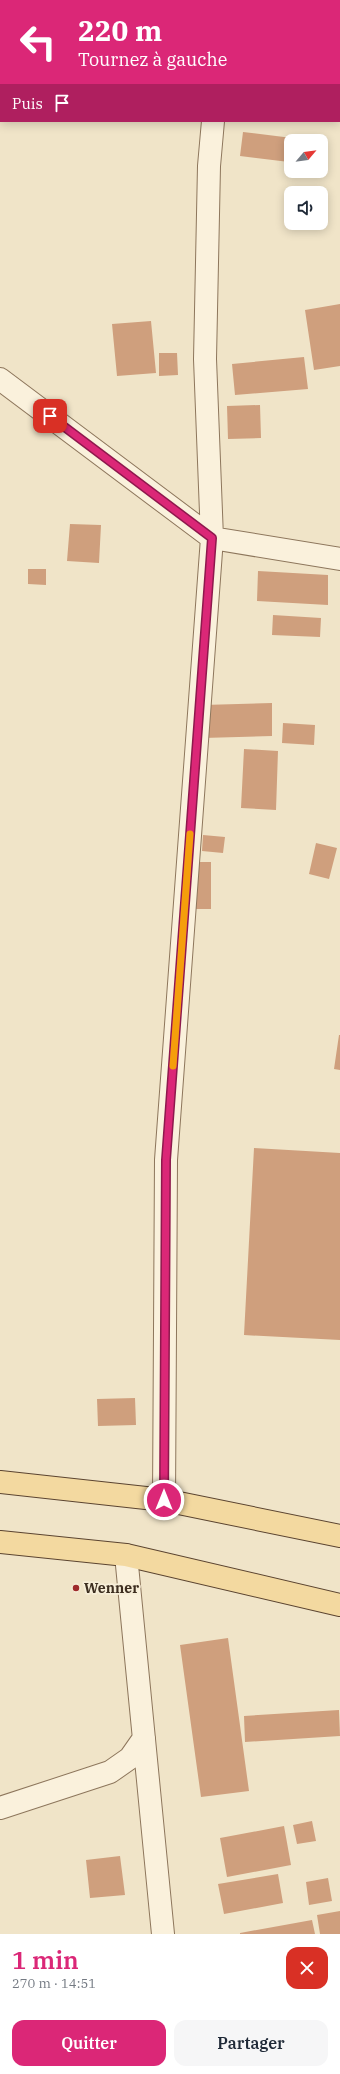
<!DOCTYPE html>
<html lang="fr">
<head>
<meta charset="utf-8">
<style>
	:root { --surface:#fff; --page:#f6f6f7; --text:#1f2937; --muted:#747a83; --accent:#db2777 }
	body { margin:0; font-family:"IBM Plex Serif",serif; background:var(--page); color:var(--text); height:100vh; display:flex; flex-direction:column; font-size:15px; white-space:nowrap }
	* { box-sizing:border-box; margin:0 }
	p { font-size:13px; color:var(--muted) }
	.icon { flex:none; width:22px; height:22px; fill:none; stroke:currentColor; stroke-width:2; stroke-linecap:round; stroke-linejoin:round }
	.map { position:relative; height:1934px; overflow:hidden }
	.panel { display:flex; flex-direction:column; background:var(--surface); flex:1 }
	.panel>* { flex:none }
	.top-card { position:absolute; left:0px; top:0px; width:340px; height:122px; box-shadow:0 2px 10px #0003; background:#db2777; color:#fff; overflow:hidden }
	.needle { width:26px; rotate:61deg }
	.fabs { position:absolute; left:284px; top:134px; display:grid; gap:8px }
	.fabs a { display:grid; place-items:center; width:44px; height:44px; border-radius:8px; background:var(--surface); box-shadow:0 2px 10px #0003; font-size:20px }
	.pin { position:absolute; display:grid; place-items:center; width:34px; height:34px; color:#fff; margin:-17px; border-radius:8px; box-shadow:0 2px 6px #0006 }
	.me { position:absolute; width:44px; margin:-22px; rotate:0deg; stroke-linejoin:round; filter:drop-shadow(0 0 3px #0008) }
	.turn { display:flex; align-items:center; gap:14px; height:84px; padding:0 12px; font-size:18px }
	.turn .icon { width:52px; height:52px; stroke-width:2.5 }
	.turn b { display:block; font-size:28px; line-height:34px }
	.then { display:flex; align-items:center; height:38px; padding:0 12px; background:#0003; gap:8px; font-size:15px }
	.round { display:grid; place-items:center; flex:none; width:42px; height:42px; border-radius:12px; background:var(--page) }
	.overview { display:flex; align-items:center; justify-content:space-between; height:68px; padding:0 12px }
	h1 { font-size:24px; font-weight:600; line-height:30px; color:var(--accent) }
	.primary-button { display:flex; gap:8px; margin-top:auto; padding:8px 12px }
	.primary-button a { flex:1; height:46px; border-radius:12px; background:var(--accent); color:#fff; font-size:16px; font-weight:600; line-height:46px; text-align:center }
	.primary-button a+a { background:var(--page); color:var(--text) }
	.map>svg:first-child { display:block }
</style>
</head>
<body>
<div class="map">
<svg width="340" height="1934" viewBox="0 0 340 1934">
	<rect width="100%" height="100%" fill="#f0e4c8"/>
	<path fill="#cf9f7d" d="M243 132 292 138 289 162 240 156Z
		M340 304V366L314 370 305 310Z
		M151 321 156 373 117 376 112 324Z
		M159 353H177L178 375 159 376Z
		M304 357 308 389 235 395 232 364Z
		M260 405 261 438 228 439 227 406Z
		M70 524 101 525 99 563 67 561Z
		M28 569H46V585L28 584Z
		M258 571 328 575V605L257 601Z
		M273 615 321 618 320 637 272 635Z
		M272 703V736L203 738V705Z
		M283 723 315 725 314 745 282 743Z
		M244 749 278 751 276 810 241 808Z
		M203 835 225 837 223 853 202 851Z
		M316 843 337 848 329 879 309 874Z
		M194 862H211V909H194Z
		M339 1035H340V1070L334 1069Z
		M254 1148 340 1153V1340L244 1335Z
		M135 1398 136 1425 98 1426 97 1399Z
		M228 1638 249 1791 201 1797 180 1645Z
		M339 1710 340 1736 245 1742 244 1716Z
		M312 1821 316 1841 297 1844 293 1825Z
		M284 1826 291 1865 227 1877 220 1838Z
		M120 1856 125 1895 90 1898 86 1860Z
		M278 1874 283 1903 224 1914 218 1884Z
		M328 1878 332 1901 309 1905 306 1882Z
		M340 1911V1934H320L317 1915Z
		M312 1920 315 1934H240V1933Z"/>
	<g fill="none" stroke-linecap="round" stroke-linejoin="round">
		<defs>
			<path id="minor" d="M217 0V1
				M339 2 340 1
				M0 88 1 87
				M0 379 212 538 340 559
				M164 1500 166 1160 212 538 205 359 209 166 213 121
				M126 1555 163 1934
				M0 1808 110 1772 130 1758 144 1738"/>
			<path id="major" d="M0 1482 164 1500 340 1536
				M0 1542 126 1555 340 1605"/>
		</defs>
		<use href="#minor" stroke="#8d765c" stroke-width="24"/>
		<use href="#major" stroke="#5b4430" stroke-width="24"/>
		<use href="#minor" stroke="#faf1dc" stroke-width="22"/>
		<use href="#major" stroke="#f3d9a0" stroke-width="22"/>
	</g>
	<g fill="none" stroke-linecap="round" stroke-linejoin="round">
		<defs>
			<path id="route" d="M50 416 212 538 166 1160 164 1500"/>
		</defs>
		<use href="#route" stroke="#8e194d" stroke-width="10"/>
		<use href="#route" stroke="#db2777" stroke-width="7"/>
		<path stroke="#f59e0b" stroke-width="7" d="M173 1066 190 834"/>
	</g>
	<circle fill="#9e2a2b" stroke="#f7eed8" stroke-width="1.5" cx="76" cy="1588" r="4"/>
	<g text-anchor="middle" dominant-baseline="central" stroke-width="3.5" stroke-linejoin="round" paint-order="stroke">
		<g font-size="14" font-weight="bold" fill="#3d2e20" stroke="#f7eed8" text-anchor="start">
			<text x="84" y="1588">Wenner</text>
		</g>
	</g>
</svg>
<div class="fabs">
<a><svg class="needle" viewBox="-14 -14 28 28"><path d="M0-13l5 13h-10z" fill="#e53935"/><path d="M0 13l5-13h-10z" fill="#747a83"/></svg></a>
<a><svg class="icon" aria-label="sound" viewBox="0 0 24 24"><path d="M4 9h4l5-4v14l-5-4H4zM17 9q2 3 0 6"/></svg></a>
</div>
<div class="pin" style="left:50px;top:416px;background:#d93025"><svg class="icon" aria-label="arrive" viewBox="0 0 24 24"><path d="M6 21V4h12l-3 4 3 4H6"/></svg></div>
<svg class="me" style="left:164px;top:1500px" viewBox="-20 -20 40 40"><circle r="17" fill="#db2777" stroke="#fff" stroke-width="3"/><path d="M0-11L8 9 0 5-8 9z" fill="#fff"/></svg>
<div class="top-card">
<div class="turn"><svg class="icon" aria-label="left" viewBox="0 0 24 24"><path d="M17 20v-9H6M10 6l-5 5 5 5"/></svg><div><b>220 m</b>Tournez à gauche</div></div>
<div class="then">Puis<svg class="icon" aria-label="arrive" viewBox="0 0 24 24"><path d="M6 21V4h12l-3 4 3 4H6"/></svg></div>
</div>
</div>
<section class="panel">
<div class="overview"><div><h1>1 min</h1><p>270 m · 14:51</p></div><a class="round" style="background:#d93025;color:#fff"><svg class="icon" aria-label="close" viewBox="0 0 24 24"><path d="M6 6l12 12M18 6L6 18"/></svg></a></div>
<div class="primary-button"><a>Quitter</a><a>Partager</a></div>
</section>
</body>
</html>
